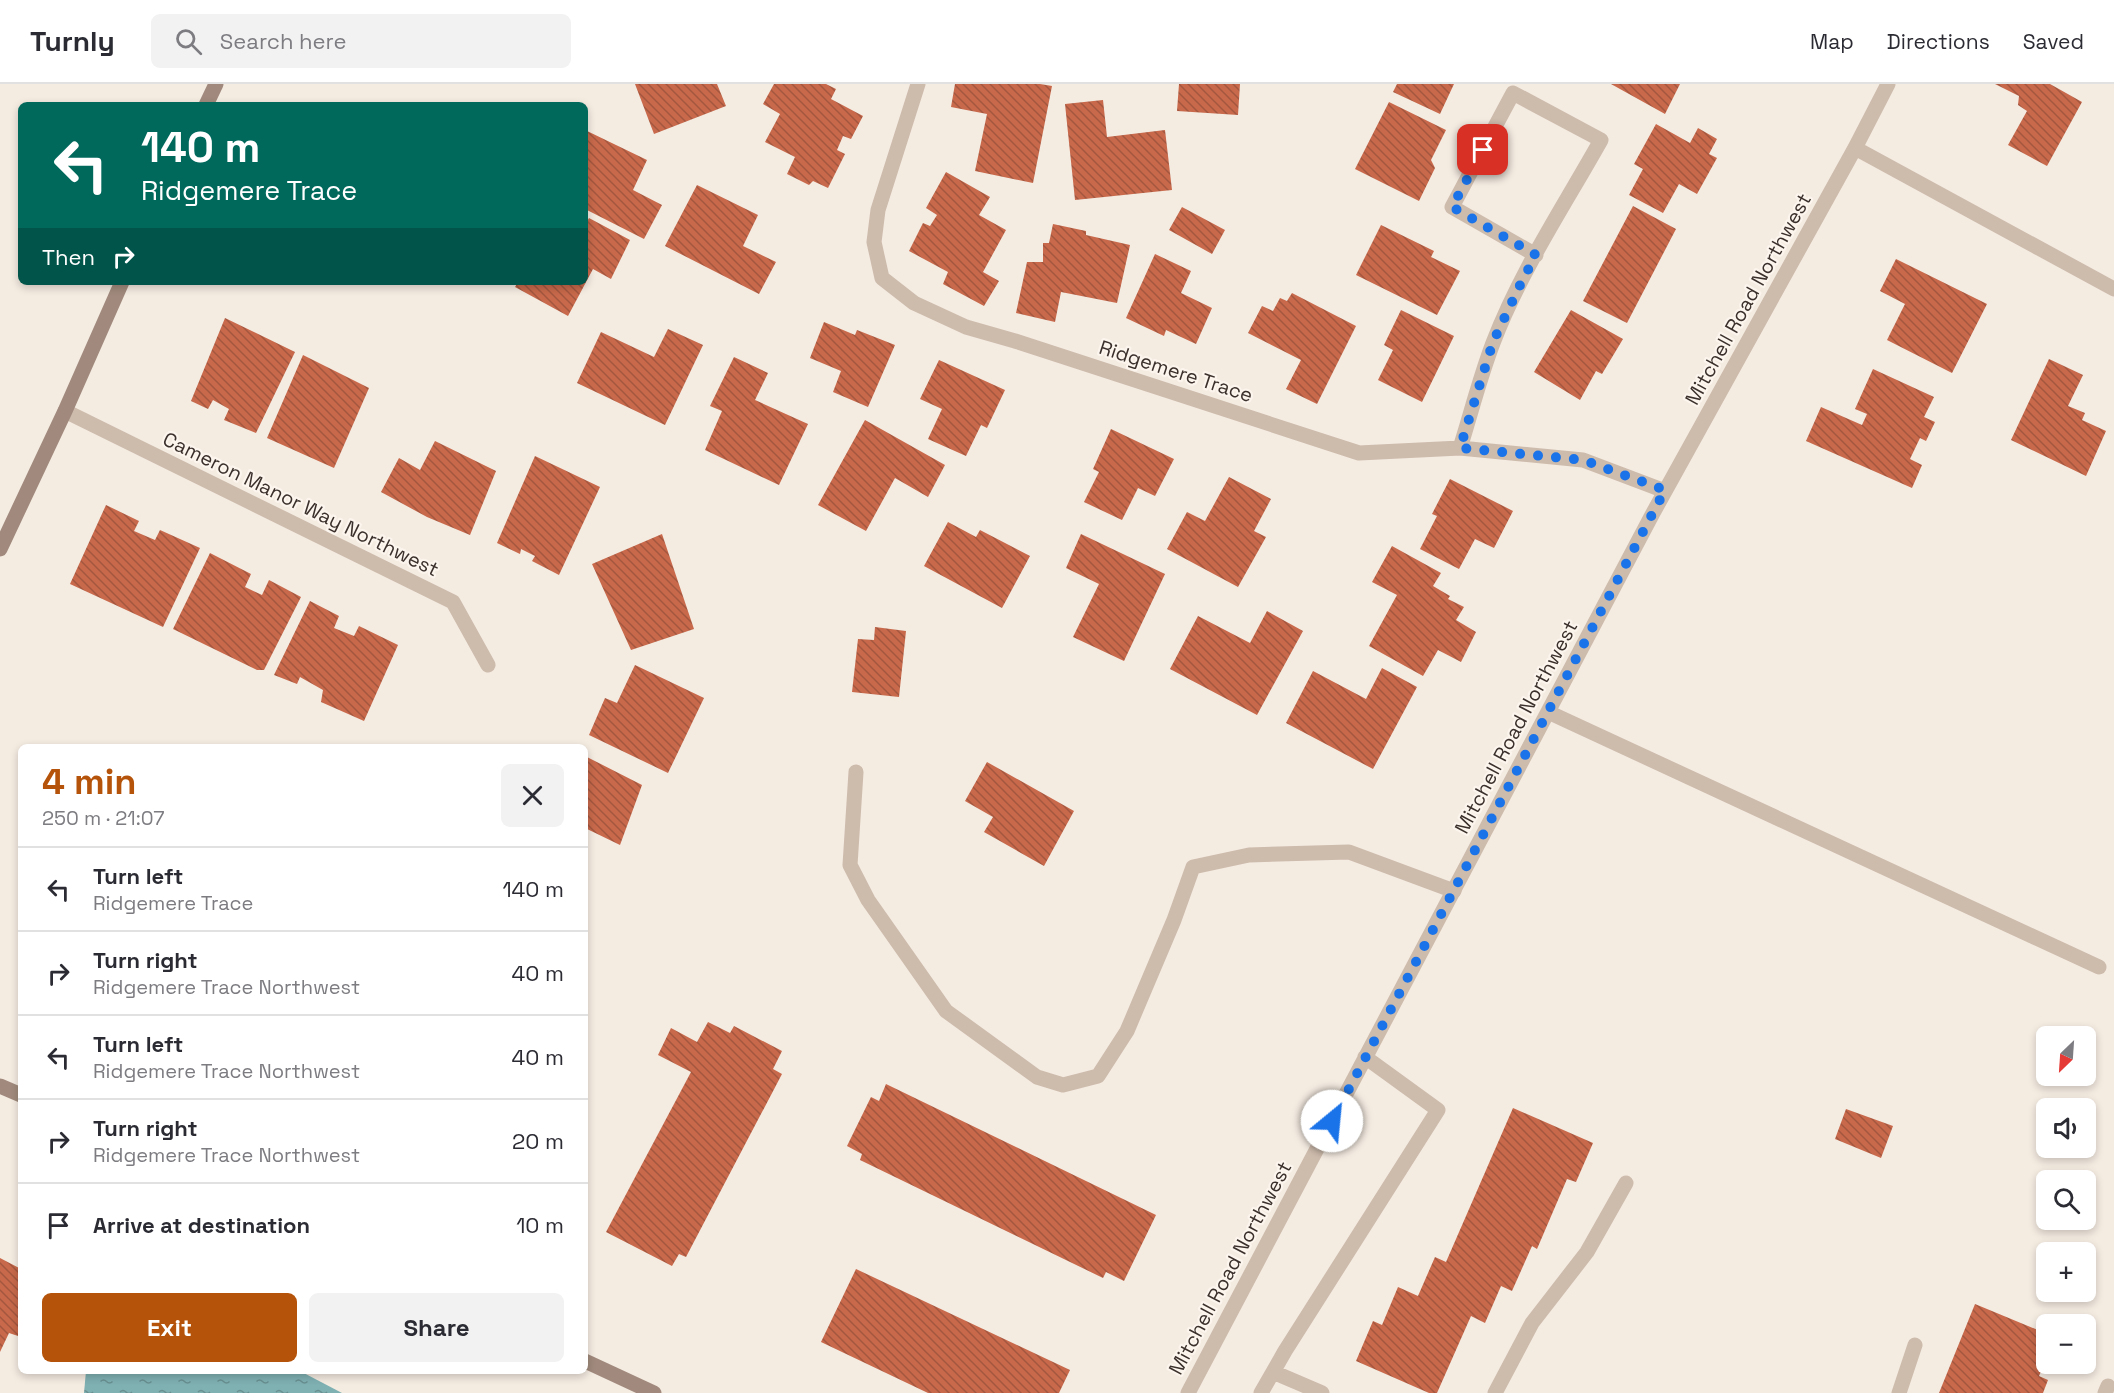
<!DOCTYPE html>
<html lang="en">
<head>
<meta charset="utf-8">
<style>
	:root { --surface:#fff; --page:#f2f2f3; --text:#2b2b33; --muted:#7c7c81; --line:#e1e1e2; --accent:#b45309 }
	body { margin:0; font-family:"Space Grotesk",sans-serif; background:var(--page); color:var(--text); height:100vh; display:flex; flex-direction:column; font-size:22px; white-space:nowrap }
	* { box-sizing:border-box; margin:0 }
	p { font-size:20px; color:var(--muted) }
	.icon { flex:none; width:33px; height:33px; fill:none; stroke:currentColor; stroke-width:2; stroke-linecap:round; stroke-linejoin:round }
	.map { position:relative; flex:1; overflow:hidden }
	.details { position:absolute; left:18px; top:660px; width:570px; height:630px; display:flex; flex-direction:column; background:var(--surface); border-radius:9px; box-shadow:0 3px 9px #0003 }
	.details>* { flex:none }
	.guide { position:absolute; left:18px; top:18px; width:570px; height:183px; border-radius:9px; box-shadow:0 3px 9px #0003; background:#00695c; color:#fff; overflow:hidden }
	.needle { width:39px; rotate:205deg }
	.buttons { position:absolute; left:2036px; top:942px; display:grid; gap:12px }
	.buttons a { display:grid; place-items:center; width:60px; height:60px; border-radius:9px; background:var(--surface); box-shadow:0 3px 9px #0003; font-size:30px }
	.pin { position:absolute; display:grid; place-items:center; width:51px; height:51px; color:#fff; margin:-26px; border-radius:12px; box-shadow:0 3px 9px #0006 }
	.me { position:absolute; width:66px; margin:-33px; rotate:28deg; stroke-linejoin:round; filter:drop-shadow(0 0 4px #0008) }
	.turn { display:flex; align-items:center; gap:21px; height:126px; padding:0 24px; font-size:27px }
	.turn .icon { width:78px; height:78px; stroke-width:2.5 }
	.turn b { display:block; font-size:42px; line-height:51px }
	.then { display:flex; align-items:center; height:57px; padding:0 24px; background:#0003; gap:12px; font-size:22px }
	.round { display:grid; place-items:center; flex:none; width:63px; height:63px; border-radius:9px; background:var(--page) }
	.headline { display:flex; align-items:center; justify-content:space-between; height:102px; padding:0 24px }
	h1 { font-size:36px; font-weight:800; line-height:45px; color:var(--accent) }
	.button { display:flex; gap:12px; margin-top:auto; padding:12px 24px }
	.button a { flex:1; height:69px; border-radius:9px; background:var(--accent); color:#fff; font-size:24px; font-weight:800; line-height:69px; text-align:center }
	.button a+a { background:var(--page); color:var(--text) }
	ul { padding:0; list-style:none }
	li { display:flex; align-items:center; gap:18px; height:84px; padding:0 24px; border-top:2px solid var(--line) }
	li div { flex:1 }
	li b { display:block; font-size:22px }
	li em { font-style:normal }
	header { display:flex; align-items:center; gap:36px; box-sizing:border-box; height:84px; padding:0 30px; background:var(--surface); border-bottom:2px solid var(--line) }
	header strong { font-size:28px }
	nav { display:flex; gap:33px; margin-inline-start:auto; font-size:21px }
	.search { width:420px; height:54px; background:var(--page); display:flex; align-items:center; gap:15px; box-sizing:border-box; padding:0 21px; border-radius:9px; color:var(--muted); font-size:22px }
	.map>svg:first-child { display:block }
</style>
</head>
<body>
<header>
<strong>Turnly</strong>
<div class="search"><svg class="icon" aria-label="search" viewBox="0 0 24 24"><circle cx="10" cy="10" r="6"/><path d="M15 15l6 6"/></svg>Search here</div>
<nav><a>Map</a><a>Directions</a><a>Saved</a></nav>
</header>
<div class="map">
<svg width="2114" height="1309" viewBox="0 0 2114 1309">
	<defs>
		<pattern id="water-ripples" width="26" height="14" patternUnits="userSpaceOnUse" patternTransform="scale(1.5)"><rect width="26" height="14" fill="#7fb0b2"/><path d="M2 4q2-2 4 0t4 0M15 11q2-2 4 0t4 0" fill="none" stroke="#699091"/></pattern>
		<pattern id="building-back-hatch" width="6" height="6" patternUnits="userSpaceOnUse" patternTransform="scale(1.5)"><rect width="6" height="6" fill="#c8694b"/><path d="M-1 5l2 2M0 0l6 6M5-1l2 2" fill="none" stroke="#a4573f"/></pattern>
	</defs>
	<rect width="100%" height="100%" fill="#f4ebe1"/>
	<path fill="url(#water-ripples)" d="M86 1287H300L342 1309H84Z"/>
	<path fill="url(#building-back-hatch)" d="M635 0H717L726 22 654 50Z
		M774 0H826L836 5 831 15 863 32 851 55 843 52 837 66 845 70 828 104 813 97 809 101 787 90 795 73 765 58 780 30 763 20Z
		M955 0H1040L1052 2 1033 99 975 87 987 30 951 23Z
		M1179 0H1240L1238 31 1177 27Z
		M1397 0H1454L1440 30 1393 8Z
		M1611 0H1680L1665 30Z
		M1995 0H2050L2082 18 2047 82 2008 61 2027 27 2018 21 2019 12Z
		M1103 16 1107 53 1165 46 1172 106 1075 116 1065 20Z
		M1389 18 1446 46 1431 76 1435 84 1419 117 1355 85Z
		M1656 40 1690 59 1698 44 1717 55 1709 70 1717 74 1697 110 1679 100 1663 129 1629 111 1643 85 1634 80Z
		M585 46 647 76 633 106 662 121 644 155 585 125Z
		M946 88 990 113 979 131 1006 146 983 188 999 197 984 222 943 200 948 188 909 167 923 139 930 142 937 131 926 124Z
		M697 101 758 131 743 162 776 178 759 210 665 162Z
		M1633 122 1676 145 1627 239 1583 217Z
		M1182 123 1225 146 1212 170 1169 146Z
		M589 134 630 156 611 195 593 185 568 232 515 203 518 198H585V141Z
		M1053 140 1086 147V151L1130 161 1117 219 1061 208 1055 238 1016 229 1027 178H1043V159H1049Z
		M1381 141 1434 167 1431 173 1460 187 1437 231 1356 191Z
		M1155 170 1191 187 1181 209 1212 224 1196 260 1166 246 1164 252 1126 234Z
		M1896 175 1987 220 1952 289 1887 256 1905 220 1880 207Z
		M1292 209 1356 242 1317 320 1286 305 1301 276 1248 249 1262 222 1273 227 1280 214 1287 217Z
		M1401 226 1454 252 1422 318 1378 296 1393 266 1384 261Z
		M1571 226 1623 255 1602 290 1596 287 1580 316 1534 288Z
		M225 234 295 268 256 349 224 336 229 325 213 316 208 325 191 317Z
		M824 238 855 251 857 246 895 261 868 323 833 308 841 287 810 274Z
		M668 245 703 261 665 341 577 299 601 248 654 273Z
		M303 271 369 304 334 384 267 354Z
		M734 273 768 289 755 316 808 340 779 401 705 366 722 327 710 322Z
		M2049 275 2083 291 2068 322 2085 329 2082 336 2106 347 2086 392 2011 356Z
		M939 276 1005 306 987 344 981 341 966 372 928 355 942 325 920 315Z
		M1873 285 1934 313 1924 333 1935 338 1926 357 1920 354 1910 375 1922 381 1912 404 1806 357 1821 323 1862 341 1867 330 1855 325Z
		M865 336 945 381 928 413 895 394 866 447 818 421Z
		M1111 345 1174 375 1155 412 1138 404 1122 436 1084 418 1099 388 1093 385Z
		M435 357 496 387 470 451 427 433 381 408 399 374 420 386Z
		M535 372 600 403 559 491 532 477 535 472 521 465 520 470 497 459Z
		M1229 393 1271 415 1254 447 1266 453 1238 503 1167 465 1187 428 1205 437Z
		M1450 395 1513 427 1494 464 1475 455 1459 485 1420 465 1437 432 1432 430Z
		M106 421 139 437 134 447 155 456 160 446 200 464 163 543 70 500Z
		M948 438 976 453 980 446 1030 472 1002 524 924 482Z
		M662 450 694 545 631 566 592 480Z
		M1081 450 1165 490 1124 577 1073 553 1099 500 1066 484Z
		M1392 462 1441 489 1433 502 1450 512 1448 515 1464 523 1456 536 1476 548 1461 578 1438 566 1423 592 1369 562 1397 511 1372 498Z
		M210 469 251 490 245 503 262 511 269 496 301 513 264 586H257L173 545Z
		M310 517 339 532 334 544 354 552 359 542 398 561 364 637 321 618 323 606 300 593 297 600 274 591Z
		M1267 527 1303 547 1257 631 1170 585 1198 532 1250 559Z
		M875 543 906 547 899 613 852 608 858 555 874 556Z
		M635 581 704 614 668 689 589 651 605 614 617 619Z
		M1382 584 1417 603 1373 685 1286 639 1313 587 1366 615Z
		M585 672 642 701 620 761 585 744Z
		M987 678 1074 727 1044 782 984 748 993 733 965 717Z
		M708 938 730 949 734 942 782 967 773 985 782 990 686 1173 679 1170 672 1182 606 1148 691 988 658 971 671 944 697 958Z
		M886 1000 1156 1131 1124 1197 1106 1188 1103 1194 860 1076 862 1070 847 1062 871 1013 879 1017Z
		M1513 1024 1593 1059 1576 1098 1567 1095 1537 1165 1532 1162 1512 1207 1501 1202 1485 1239 1471 1232 1437 1309H1429L1356 1277 1373 1237 1382 1241 1398 1203 1418 1212 1435 1173 1446 1178Z
		M1846 1025 1893 1042 1881 1074 1835 1055Z
		M0 1174 21 1185V1253L9 1249 0 1268Z
		M856 1185 1070 1286 1059 1309H928L821 1258Z
		M1975 1220 2045 1249 2040 1261 2046 1264V1276L2039 1292 2048 1296 2043 1309H1939Z"/>
	<g fill="none" stroke-linecap="round" stroke-linejoin="round">
		<path stroke="#cdbbac" stroke-width="15" d="M856 688 850 781 868 816 946 927 1037 993 1063 1001 1098 992 1127 947 1174 836 1193 783 1249 771 1349 768 1454 807"/>
		<path stroke="#cdbbac" stroke-width="15" d="M918 0 878 126 874 158 882 194 914 219 966 243 1015 257 1359 369 1460 364 1583 376 1665 407
			M1855 64 2114 205
			M65 327 453 518 488 581
			M1460 364C1471 329 1480 293 1493 259 1520 188 1564 122 1601 56L1513 9 1452 123 1536 171
			M1548 628 2099 883
			M1273 1288 1322 1309
			M1188 1309 1653 429 1855 64 1888 0
			M1261 1309 1285 1267 1438 1026 1365 973
			M1495 1309 1532 1239 1587 1168 1626 1099
			M1899 1309 1915 1261
			M2105 1309 2108 1302"/>
		<path stroke="#a18a7d" stroke-width="15" d="M206 21 216 0
			M0 465 65 327 122 198
			M0 1002 21 1011
			M585 1277 654 1309"/>
	</g>
	<g fill="none" stroke-linecap="round" stroke-linejoin="round">
		<path stroke="#1a73e8" stroke-width="10" stroke-dasharray="0 18" d="M1332 1037 1665 406 1583 376 1460 364 1493 258 1522 197 1536 171 1452 123 1483 66"/>
	</g>
	<g text-anchor="middle" dominant-baseline="central" stroke-width="4.5" stroke-linejoin="round" paint-order="stroke">
		<g font-size="20" fill="#3b302b" stroke="#fbf5ee">
			<text transform="translate(1748 215) rotate(-61)">Mitchell Road Northwest</text>
			<text transform="translate(1176 287) rotate(18)">Ridgemere Trace</text>
			<text transform="translate(301 420) rotate(26)">Cameron Manor Way Northwest</text>
			<text transform="translate(1516 643) rotate(-62)">Mitchell Road Northwest</text>
			<text transform="translate(1230 1184) rotate(-62)">Mitchell Road Northwest</text>
		</g>
	</g>
</svg>
<div class="buttons">
<a><svg class="needle" viewBox="-14 -14 28 28"><path d="M0-13l5 13h-10z" fill="#e53935"/><path d="M0 13l5-13h-10z" fill="#7c7c81"/></svg></a>
<a><svg class="icon" aria-label="sound" viewBox="0 0 24 24"><path d="M4 9h4l5-4v14l-5-4H4zM17 9q2 3 0 6"/></svg></a>
<a><svg class="icon" aria-label="search" viewBox="0 0 24 24"><circle cx="10" cy="10" r="6"/><path d="M15 15l6 6"/></svg></a>
<a>+</a>
<a>−</a>
</div>
<div class="pin" style="left:1483px;top:66px;background:#d93025"><svg class="icon" aria-label="arrive" viewBox="0 0 24 24"><path d="M6 21V4h12l-3 4 3 4H6"/></svg></div>
<svg class="me" style="left:1332px;top:1037px" viewBox="-20 -20 40 40"><circle r="19" fill="#fff"/><path d="M0-13L10 11 0 6-10 11z" fill="#1a73e8"/></svg>
<div class="guide">
<div class="turn"><svg class="icon" aria-label="left" viewBox="0 0 24 24"><path d="M17 20v-9H6M10 6l-5 5 5 5"/></svg><div><b>140 m</b>Ridgemere Trace</div></div>
<div class="then">Then<svg class="icon" aria-label="right" viewBox="0 0 24 24"><path d="M7 20v-9h11M14 6l5 5-5 5"/></svg></div>
</div>
<section class="details">
<div class="headline"><div><h1>4 min</h1><p>250 m · 21:07</p></div><a class="round"><svg class="icon" aria-label="close" viewBox="0 0 24 24"><path d="M6 6l12 12M18 6L6 18"/></svg></a></div>
<ul>
<li><svg class="icon" aria-label="left" viewBox="0 0 24 24"><path d="M17 20v-9H6M10 6l-5 5 5 5"/></svg><div><b>Turn left</b><p>Ridgemere Trace</p></div><em>140 m</em></li>
<li><svg class="icon" aria-label="right" viewBox="0 0 24 24"><path d="M7 20v-9h11M14 6l5 5-5 5"/></svg><div><b>Turn right</b><p>Ridgemere Trace Northwest</p></div><em>40 m</em></li>
<li><svg class="icon" aria-label="left" viewBox="0 0 24 24"><path d="M17 20v-9H6M10 6l-5 5 5 5"/></svg><div><b>Turn left</b><p>Ridgemere Trace Northwest</p></div><em>40 m</em></li>
<li><svg class="icon" aria-label="right" viewBox="0 0 24 24"><path d="M7 20v-9h11M14 6l5 5-5 5"/></svg><div><b>Turn right</b><p>Ridgemere Trace Northwest</p></div><em>20 m</em></li>
<li><svg class="icon" aria-label="arrive" viewBox="0 0 24 24"><path d="M6 21V4h12l-3 4 3 4H6"/></svg><div><b>Arrive at destination</b></div><em>10 m</em></li>
</ul>
<div class="button"><a>Exit</a><a>Share</a></div>
</section>
</div>
</body>
</html>
